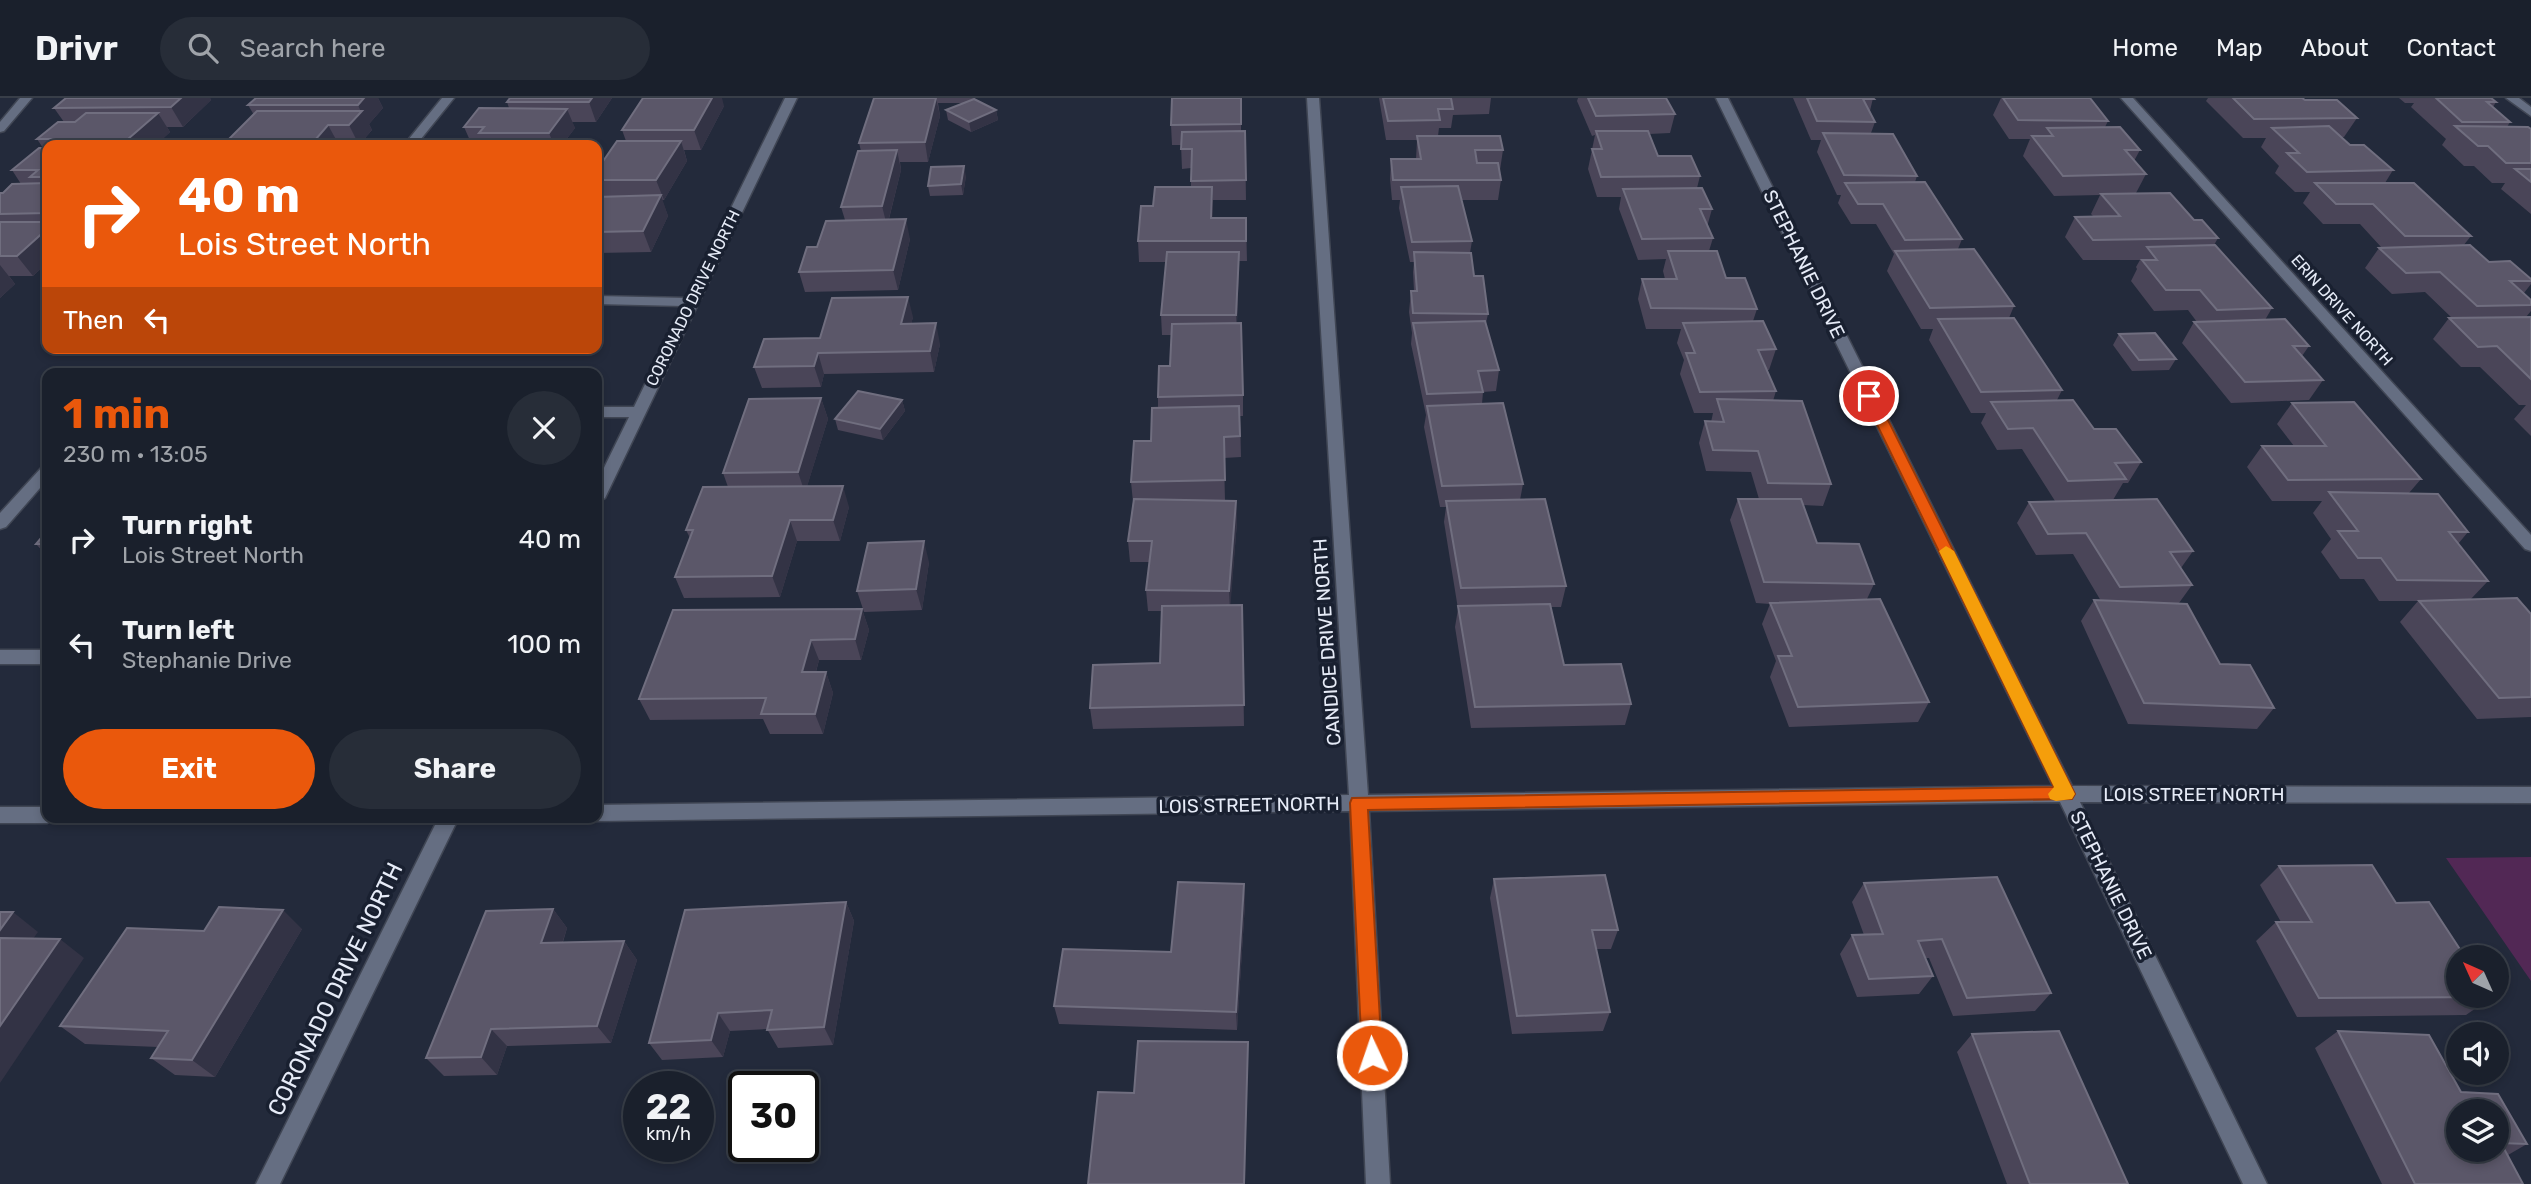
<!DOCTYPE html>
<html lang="en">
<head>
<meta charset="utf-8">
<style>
	:root { --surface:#1a202c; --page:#272d38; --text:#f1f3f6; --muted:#9fa3a9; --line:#383e48; --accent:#ea580c }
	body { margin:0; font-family:Rubik,sans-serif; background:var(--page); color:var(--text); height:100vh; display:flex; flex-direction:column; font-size:26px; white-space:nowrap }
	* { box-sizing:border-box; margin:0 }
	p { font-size:23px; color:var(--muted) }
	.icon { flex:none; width:38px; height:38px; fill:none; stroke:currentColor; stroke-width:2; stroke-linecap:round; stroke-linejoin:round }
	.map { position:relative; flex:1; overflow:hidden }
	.sheet { position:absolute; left:42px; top:270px; width:560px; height:455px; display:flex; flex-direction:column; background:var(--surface); border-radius:14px; box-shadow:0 4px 10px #0003,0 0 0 2px var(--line) }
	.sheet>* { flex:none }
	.guide { position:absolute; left:42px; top:42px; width:560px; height:214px; border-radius:14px; box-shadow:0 4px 10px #0003,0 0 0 2px var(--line); background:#ea580c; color:#fff; overflow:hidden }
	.needle { width:46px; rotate:315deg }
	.controls { position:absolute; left:2446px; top:847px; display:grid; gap:14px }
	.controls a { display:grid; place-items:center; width:63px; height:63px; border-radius:50%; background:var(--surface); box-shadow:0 4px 10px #0003,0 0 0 2px var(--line); font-size:35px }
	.speed { position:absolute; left:623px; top:973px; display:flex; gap:14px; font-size:35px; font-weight:700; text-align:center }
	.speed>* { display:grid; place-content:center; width:91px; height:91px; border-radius:50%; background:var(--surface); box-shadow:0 4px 10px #0003,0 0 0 2px var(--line); line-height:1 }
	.speed small { font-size:18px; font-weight:400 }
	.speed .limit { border:4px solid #111; border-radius:10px; background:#fff; color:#111 }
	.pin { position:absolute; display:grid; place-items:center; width:60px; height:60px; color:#fff; margin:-30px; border:4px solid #fff; border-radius:50%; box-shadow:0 2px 7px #0007 }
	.me { position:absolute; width:77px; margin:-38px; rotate:357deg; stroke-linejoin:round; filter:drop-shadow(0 0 5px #0008) }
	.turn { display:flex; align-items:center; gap:24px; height:147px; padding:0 21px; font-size:32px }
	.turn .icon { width:91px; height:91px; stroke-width:2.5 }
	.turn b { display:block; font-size:49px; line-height:60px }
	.then { display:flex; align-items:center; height:66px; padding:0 21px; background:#0003; gap:14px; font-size:26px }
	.round { display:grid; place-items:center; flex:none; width:74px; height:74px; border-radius:37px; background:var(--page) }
	.headline { display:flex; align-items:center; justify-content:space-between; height:119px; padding:0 21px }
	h1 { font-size:42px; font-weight:700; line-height:52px; color:var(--accent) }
	.primary-button { display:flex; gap:14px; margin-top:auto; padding:14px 21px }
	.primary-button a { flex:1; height:80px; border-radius:42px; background:var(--accent); color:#fff; font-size:28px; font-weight:700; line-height:80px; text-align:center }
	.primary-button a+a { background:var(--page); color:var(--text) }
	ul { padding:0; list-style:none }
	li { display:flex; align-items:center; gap:21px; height:105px; padding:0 21px }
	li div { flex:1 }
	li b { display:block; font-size:26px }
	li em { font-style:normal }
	header { display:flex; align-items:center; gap:42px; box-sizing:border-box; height:98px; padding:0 35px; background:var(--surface); border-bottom:2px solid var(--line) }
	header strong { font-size:33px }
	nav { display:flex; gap:38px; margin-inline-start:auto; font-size:24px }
	.search { width:490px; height:63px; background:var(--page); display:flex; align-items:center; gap:18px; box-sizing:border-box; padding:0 24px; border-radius:38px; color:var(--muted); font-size:26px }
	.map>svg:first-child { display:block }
</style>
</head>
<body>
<header>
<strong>Drivr</strong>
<div class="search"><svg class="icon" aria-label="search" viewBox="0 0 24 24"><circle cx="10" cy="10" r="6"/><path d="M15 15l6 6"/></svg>Search here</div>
<nav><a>Home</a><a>Map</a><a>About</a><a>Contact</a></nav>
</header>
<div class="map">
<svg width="2531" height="1086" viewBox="0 0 2531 1086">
	<rect width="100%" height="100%" fill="#232a3b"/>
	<path fill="#522855" d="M2531 759V883L2446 760Z"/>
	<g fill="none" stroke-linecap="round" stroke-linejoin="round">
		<defs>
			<path id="minor" d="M20 0H32L4 33 0 34V24Z
				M442 0H454L416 47H404Z
				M785 0H797L605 400 597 405V384L629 319H597V309H634L683 208 597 206V198L687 200Z
				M1307 0H1319L1368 697 2053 688 1716 0H1728L2072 688 2531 689V705L2080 704 2267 1086H2243L2060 704 1369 713 1390 1086H1366L1350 713 597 723 590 721 597 719V707L1349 697Z
				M2121 0H2133L2531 437V453L2525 451Z
				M2506 0H2519L2531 9V18Z
				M47 368V382L6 429 0 431V415L42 369Z
				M0 552H47V566H0Z
				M0 709H47V719H56L47 725H0Z
				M439 719H459L280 1086H256Z"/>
		</defs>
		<use href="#minor" stroke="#404654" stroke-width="3"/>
		<use href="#minor" fill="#656e82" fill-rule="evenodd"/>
	</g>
	<path fill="#4a4558" d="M66 0H210L211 2 183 29H167L170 34 156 47H47V165L33 178H9L15 186 0 200V95H3L21 86 12 72 43 50 37 41 64 24 54 10Z
		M256 0H378L383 10 369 26 372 32 359 47H233L229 41 254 17 248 7Z
		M510 0H612L596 24H572L575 30 562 47H472L464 29 509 10 507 4Z
		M874 0H975V1L996 12 998 22 971 34 948 22 946 12 963 5H938L940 18 928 64H900L901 72 889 121 910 141 898 192 805 194 799 174 817 149 845 122 841 109 861 53 859 45Z
		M1241 0V33H1245L1246 102H1213L1212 120H1246L1247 163H1239L1237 225 1243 297V318H1240L1241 359 1224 360 1225 403H1236L1237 424 1230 507H1242L1244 628 1093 631 1090 610 1160 565 1162 513H1148L1146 492 1149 464H1130L1128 443 1133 404 1131 384 1151 343 1158 310V299L1170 268 1172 237H1162L1161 217 1166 164H1139L1138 143 1153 108 1191 89V70L1182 71 1181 47H1172L1171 27Z
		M1379 0H1491L1489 16 1453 17 1451 30H1439L1438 38 1503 52 1500 72H1499L1501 82 1498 102H1461L1472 143 1470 155 1474 178 1488 216 1486 225 1499 272 1496 293 1483 294 1482 306 1523 386 1520 402 1566 488 1561 509H1551L1564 567 1631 606 1625 627 1471 630 1455 529 1458 511 1444 424 1446 409H1440L1424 329 1426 317 1411 246 1412 235 1409 214 1411 193H1414L1413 174 1414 164H1410L1399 110 1400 102H1392L1390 81 1391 61H1416L1417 42H1386Z
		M1578 0H1666L1675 16 1670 35 1649 36 1658 58 1700 78 1697 90 1712 111 1707 129 1713 140 1709 153 1726 180 1757 211 1753 223 1776 251 1769 272H1767L1776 293 1773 303 1831 386 1823 408 1803 407 1817 445 1874 486 1867 501 1929 604 1918 624 1789 629 1770 579 1776 563 1762 526 1770 506 1756 505 1730 422 1738 401H1759L1751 374 1706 373 1699 345 1705 323 1711 324 1713 315H1694L1680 276 1684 262 1677 245 1681 231H1646L1638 201 1642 181H1665L1663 173 1666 161 1638 162 1619 111 1621 99H1597L1588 71 1595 37 1592 38 1577 3Z
		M1793 0H1873L1870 13 1875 24 1871 35 1917 78 1915 84 1962 141 1958 151 2014 208 2009 220 2062 292 2057 302 2094 331 2141 364 2128 385H2123L2113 402 2193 453 2181 470 2192 487 2179 505 2220 566 2274 610 2257 631 2128 626 2081 523 2094 502 2101 503 2073 456 2036 457 2017 425 2029 404 2055 403 2022 351 1997 352 1981 325 1986 315H1971L1929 242 1933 231H1921L1887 173 1894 156 1876 126H1851L1838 105 1841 97H1837L1817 54 1821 42H1811Z
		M2001 0H2090L2108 23 2105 29 2140 52 2134 63 2146 76 2136 95 2194 122 2218 140 2214 147 2272 210 2265 222 2309 248 2302 258 2323 282 2309 302 2231 305 2182 245 2194 224H2197L2188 212 2154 213 2131 183 2137 171 2136 169 2140 162H2083L2065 139 2075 119 2093 118 2091 116 2100 97 2054 98 2023 58 2030 41H2009L1993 17Z
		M2208 0H2302L2305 2 2357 20 2344 39H2342L2350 47 2393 72 2385 85 2471 138 2463 148 2489 164 2531 181V186L2524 195 2531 202V213L2526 219H2531V338L2514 321 2526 307H2519L2480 269H2461L2433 241 2449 220H2452L2425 194 2392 196 2365 170 2379 150H2382L2360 126H2323L2303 105 2310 94H2295L2275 75 2279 68 2261 49 2266 40H2243L2206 3Z
		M2399 0H2491L2496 4 2493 9 2510 24 2507 29 2531 31V116L2501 91 2505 85H2492L2474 68H2464L2442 47 2446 41 2411 9 2414 5H2405Z
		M724 8 701 52H684L687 63 664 102H662L668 118 651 154 597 155V72L626 43 622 32Z
		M966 78 963 97 930 98 928 88Z
		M913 219 911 226 940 246 934 274 824 276 821 289 762 290 754 269Z
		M2119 236 2176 261 2169 272 2132 273 2113 247Z
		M821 300 828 321 807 388 849 409 840 443H797L780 499 684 500 675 479 690 440 686 432 728 389 723 375Z
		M902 302 905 313 883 342 838 332 835 321Z
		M2292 305 2421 381 2409 395 2468 434 2458 446 2488 483 2470 502 2531 516V619L2477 621 2400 524 2418 503H2379L2364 481H2340L2321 454 2331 441 2313 415 2322 403H2272L2247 369 2262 348H2294L2277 326Z
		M47 433V458L36 446Z
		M929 464 922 512 864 514 857 493Z
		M862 511 869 532 861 562H819L816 574H826L833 595 823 636H770L763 621 650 622 639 601Z
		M2279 768 2396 805 2492 899 2466 917 2297 919 2256 843 2276 824H2281L2260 787Z
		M1494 781 1618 832 1611 851H1596L1610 914 1603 933 1512 936 1490 800Z
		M1864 785 2051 895 2035 913 1953 918 1929 860H1926L1933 878 1919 896 1857 899 1840 856 1852 837H1864L1852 804Z
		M1244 786 1245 805 1237 932 1059 926 1054 908 1171 854Z
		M846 804 854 823 833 947 778 950 767 931 730 933 723 959 662 962 649 945Z
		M553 811 567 830 563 844 624 843 637 862 611 945 507 948 497 977 444 978 426 960Z
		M302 831 215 979 175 977 151 960 158 949 85 946 60 928 204 833Z
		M2338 933 2461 994 2527 1046 2508 1057 2523 1086H2382L2315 950Z
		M1972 936 2128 1086H2007L1957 954Z"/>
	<path fill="#333345" d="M181 0H210L211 2 183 29 171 9Z
		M355 0H378L383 10 369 26 372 32 359 47 349 27 361 14Z
		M592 0H612L596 24 589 4Z
		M712 0H722L724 8 701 52 694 32Z
		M936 0 940 18 928 64 925 44Z
		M567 11 575 30 562 47H554L549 35Z
		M996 12 998 22 971 34 969 24Z
		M158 15 170 34 156 47H132L128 41Z
		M328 27 339 47H319L316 41Z
		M681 43 687 63 664 102 656 82Z
		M897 52 901 72 887 128 882 108Z
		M964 68 966 78 963 97 961 86Z
		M1212 89 1213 109 1212 140 1211 120Z
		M661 97 668 118 651 154 643 133Z
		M906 121 910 141 898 192 893 172Z
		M47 131V165L33 178 17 158Z
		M1239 154V175L1236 238V217Z
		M0 167 15 186 0 200Z
		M908 199 913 219 906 247 901 226Z
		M936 225 940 246 934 274 930 253Z
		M818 255 824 276 821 289 814 268Z
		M821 300 828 321 805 395 798 374Z
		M902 302 905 313 883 342 880 331Z
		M843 388 849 409 840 443 833 422Z
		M1236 403 1237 424 1230 514 1229 493Z
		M790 422 797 443 780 499 772 478Z
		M924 443 929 464 922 512 916 491Z
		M862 511 869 532 861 562 855 541Z
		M811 542 819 562 810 595 802 574Z
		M826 574 833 595 823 636 815 616Z
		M1244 786 1245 805 1237 932 1236 914Z
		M846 804 854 823 833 947 824 929Z
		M553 811 567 830 556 864 541 845Z
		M283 812 302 831 215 979 192 962Z
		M13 814 38 834 20 859 0 844V832Z
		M60 841 84 860 0 985V928Z
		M624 843 637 862 611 945 597 928Z
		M718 915 730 933 723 959 711 942Z
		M491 931 507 948 497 977 481 959Z
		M1248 944 1245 1086H1244Z"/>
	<path fill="#5b5769" stroke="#706e7f" stroke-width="2" fill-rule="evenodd" d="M66 0H181L171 9 54 10Z
		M256 0H364L358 7H248Z
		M510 0H592L589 4H507Z
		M643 0H712L694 32H622Z
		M874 0H936L925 44 859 45Z
		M1172 0H1241V26L1171 27Z
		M1383 0H1451L1453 11H1438L1440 22 1388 23Z
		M1588 0H1666L1675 16 1596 18Z
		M1807 0H1873L1874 1H1863L1875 24 1817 23Z
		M2003 0H2090L2108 23 2018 22Z
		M2233 0H2302L2305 2H2337L2357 20 2254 21Z
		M2436 0H2491L2496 4H2487L2510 24H2462Z
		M974 1 996 12 969 24 946 12Z
		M479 10 567 11 549 35H479L484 29H464Z
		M257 13H362L349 27H328L316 41H229Z
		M86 15H158L128 41H37L58 24H75Z
		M2329 28 2350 47H2364L2393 72 2307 74 2287 55H2299L2272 30Z
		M2455 28 2528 29 2531 31V65H2506L2488 48H2478Z
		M2120 29 2140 52H2125L2146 76 2063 78 2032 38H2053L2047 30Z
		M1245 33 1246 82 1191 83 1192 51H1181L1182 34Z
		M1596 33H1648L1658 58H1691L1700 78 1601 79 1592 51H1602Z
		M1823 35 1893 36 1917 78 1844 77Z
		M1417 38H1500L1503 52H1475L1477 65H1498L1501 82H1393L1391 61H1421Z
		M477 42H545L541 47H473Z
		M617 43H681L656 82H597V72Z
		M234 46H328L327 47H233Z
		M39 50H47V79H30L38 72H12Z
		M897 52 882 108 841 109 858 53Z
		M964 68 961 86 928 88 931 69Z
		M2515 71H2531V84Z
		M1925 84 1962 141 1905 142 1883 106H1858L1845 85Z
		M47 85V115L0 116V95H3L12 86Z
		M2315 85H2414L2471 138H2405L2373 106H2336Z
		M1458 88 1472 143 1412 144 1401 89Z
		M1155 89H1212L1211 120H1246V143H1138L1141 108H1153Z
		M1702 90 1712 111H1700L1713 140 1642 141 1623 91Z
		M2170 95 2194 122H2202L2218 140 2093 142 2075 119 2120 118 2101 96Z
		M661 97 643 133 597 134V99Z
		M906 121 893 172 799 174 807 149H817L826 123Z
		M0 124H47V131L17 158H0Z
		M2215 147 2272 210 2217 212 2200 192H2166L2142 162H2157L2147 149Z
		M2470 147 2489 164 2510 163 2531 181V183H2510L2531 202V207L2477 208 2440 174 2406 175 2379 150Z
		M1974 151 2014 208 1930 210 1895 153Z
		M1668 153H1717L1726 180H1745L1757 211 1651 210 1642 181H1677Z
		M1167 154H1239L1236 217H1161Z
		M1414 154 1471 155 1474 178H1483L1488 216 1413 215 1411 193H1417Z
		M908 199 901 226 936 225 930 253 818 255 814 268 754 269 764 241 820 240 832 200Z
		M2531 219V281L2497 248 2478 249 2449 220Z
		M2014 220 2062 292 1981 294 1938 221Z
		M2285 221 2309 248H2293L2323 282 2245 284 2194 224Z
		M1485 223 1499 272 1478 273 1483 294 1427 296 1413 225Z
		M1763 223 1776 251 1758 252 1776 293 1700 294 1686 255H1695L1683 225Z
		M1241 225 1243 297 1158 299 1159 268H1170L1172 226Z
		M2155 235 2176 261 2139 262 2119 236Z
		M858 293 902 302 880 331 835 321Z
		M821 300 798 374 723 375 749 301Z
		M1717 301 1802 303 1831 386 1768 385 1758 353 1713 352 1705 323 1724 324Z
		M2073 302 2094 331H2116L2141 364 2115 365 2126 381 2068 383 2033 330 2008 331 1991 304Z
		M2354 304 2421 381 2288 382 2262 348H2326L2292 305Z
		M1503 305 1523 386 1442 388 1427 308Z
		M1239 308 1240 338 1224 339 1225 382 1131 384 1134 343H1151L1152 310Z
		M843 388 833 422H790L772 478 675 479 693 432H686L703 389Z
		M2329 394 2438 396 2468 434H2449L2488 483 2397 482 2381 460H2358L2338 433H2358Z
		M1134 401 1236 403 1229 493 1146 492 1152 443H1128Z
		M1545 401 1566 488 1461 490 1446 403Z
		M1738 401H1801L1817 445 1859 446 1874 486 1764 484Z
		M2157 401 2193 453 2170 454 2192 487 2120 489 2086 435 2048 436 2029 404Z
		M47 433V446H36Z
		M924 443 916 491 857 493 868 445Z
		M2517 500 2531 516V599L2499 600 2419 503Z
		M1880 501 1929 604 1798 609 1778 558H1792L1770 505Z
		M2094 502 2187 506 2220 566 2250 567 2274 610 2144 605Z
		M1550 506 1564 567 1621 566 1631 606 1475 609 1458 508Z
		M1242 507 1244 607 1090 610 1093 567 1160 565 1162 508Z
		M862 511 855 541 811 542 802 574H826L815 616H761L766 600 639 601 673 512Z
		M2372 767 2396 805 2429 804 2465 859H2459V898H2491L2492 899 2319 900 2276 824H2312L2279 768Z
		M1605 777 1618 832H1592L1610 914 1517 918 1494 781Z
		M1997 779 2051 895 1967 900 1942 841 1918 843 1933 878 1869 881 1852 837 1883 836 1864 785Z
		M1178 784 1244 786 1236 914 1054 908 1063 851 1171 854Z
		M846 804 824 929 767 932 772 912 718 915 711 942 649 945 685 812Z
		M219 809 283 812 192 962 151 960 168 933 60 928 127 830 204 833Z
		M553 811 541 845 624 843 597 928 491 931 481 959 426 960 486 813Z
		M0 814H13L0 832Z
		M0 840 60 841 0 928Z
		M2059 933 2128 1086H2030L1972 936Z
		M2338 933 2429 937 2461 994 2498 996 2527 1046 2501 1045 2523 1086H2415ZM2459 1013H2497V1052H2459Z
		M1138 943 1248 944 1244 1086H1088L1098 994 1134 995Z"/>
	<path fill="#ea580c" stroke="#983908" stroke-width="2" d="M1869 294 1876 298 2075 696 2072 701 1368 712 1382 957 1379 963 1372 966 1364 963 1362 957 1350 705 1352 700 2054 689 1863 298Z"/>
	<path fill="#f59e0b" d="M1946 448 1954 453 2075 696 2072 701 2056 703 2050 701 2048 696 2054 689 1939 453Z"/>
	<g text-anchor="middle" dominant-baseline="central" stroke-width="7" stroke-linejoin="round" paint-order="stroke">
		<g font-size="16" fill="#e6ebf7" stroke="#192030">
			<text transform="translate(693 200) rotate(-64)">CORONADO DRIVE NORTH</text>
			<text transform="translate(2342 212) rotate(48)">ERIN DRIVE NORTH</text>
		</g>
		<g font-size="19" fill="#e6ebf7" stroke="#192030">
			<text transform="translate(1804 166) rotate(64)">STEPHANIE DRIVE</text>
			<text transform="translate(1327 544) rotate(-94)">CANDICE DRIVE NORTH</text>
			<text x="2194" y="696">LOIS STREET NORTH</text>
			<text transform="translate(1249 707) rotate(-1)">LOIS STREET NORTH</text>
			<text transform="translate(2111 787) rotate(64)">STEPHANIE DRIVE</text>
		</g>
		<g font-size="23" fill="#e6ebf7" stroke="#192030">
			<text transform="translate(335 891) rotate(-64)">CORONADO DRIVE NORTH</text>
		</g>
	</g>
</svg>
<div class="controls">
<a><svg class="needle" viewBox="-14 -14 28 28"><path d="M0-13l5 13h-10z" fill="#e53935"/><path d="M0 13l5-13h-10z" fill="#9fa3a9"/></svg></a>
<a><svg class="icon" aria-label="sound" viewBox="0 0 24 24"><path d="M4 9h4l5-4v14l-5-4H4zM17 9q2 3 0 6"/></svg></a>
<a><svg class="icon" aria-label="layers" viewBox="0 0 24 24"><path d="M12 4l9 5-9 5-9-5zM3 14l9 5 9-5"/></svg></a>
</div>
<div class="speed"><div>22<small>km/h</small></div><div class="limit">30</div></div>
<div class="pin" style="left:1869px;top:298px;background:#d93025"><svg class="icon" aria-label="arrive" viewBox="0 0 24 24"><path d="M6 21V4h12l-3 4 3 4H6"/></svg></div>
<svg class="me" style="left:1372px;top:957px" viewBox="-20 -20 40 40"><circle r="17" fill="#ea580c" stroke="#fff" stroke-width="3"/><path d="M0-11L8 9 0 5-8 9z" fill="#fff"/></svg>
<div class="guide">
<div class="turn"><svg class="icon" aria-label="right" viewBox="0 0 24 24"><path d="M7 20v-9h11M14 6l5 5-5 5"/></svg><div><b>40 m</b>Lois Street North</div></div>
<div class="then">Then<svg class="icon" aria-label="left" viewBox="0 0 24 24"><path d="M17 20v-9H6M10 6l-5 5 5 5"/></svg></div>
</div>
<section class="sheet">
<div class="headline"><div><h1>1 min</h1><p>230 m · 13:05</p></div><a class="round"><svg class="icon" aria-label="close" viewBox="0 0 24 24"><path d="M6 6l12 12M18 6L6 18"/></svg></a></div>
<ul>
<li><svg class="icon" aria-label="right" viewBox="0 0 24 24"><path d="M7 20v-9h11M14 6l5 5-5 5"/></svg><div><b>Turn right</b><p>Lois Street North</p></div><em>40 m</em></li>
<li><svg class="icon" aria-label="left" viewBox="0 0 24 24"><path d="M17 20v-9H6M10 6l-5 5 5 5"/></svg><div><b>Turn left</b><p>Stephanie Drive</p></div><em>100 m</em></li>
</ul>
<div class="primary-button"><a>Exit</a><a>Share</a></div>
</section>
</div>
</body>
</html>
